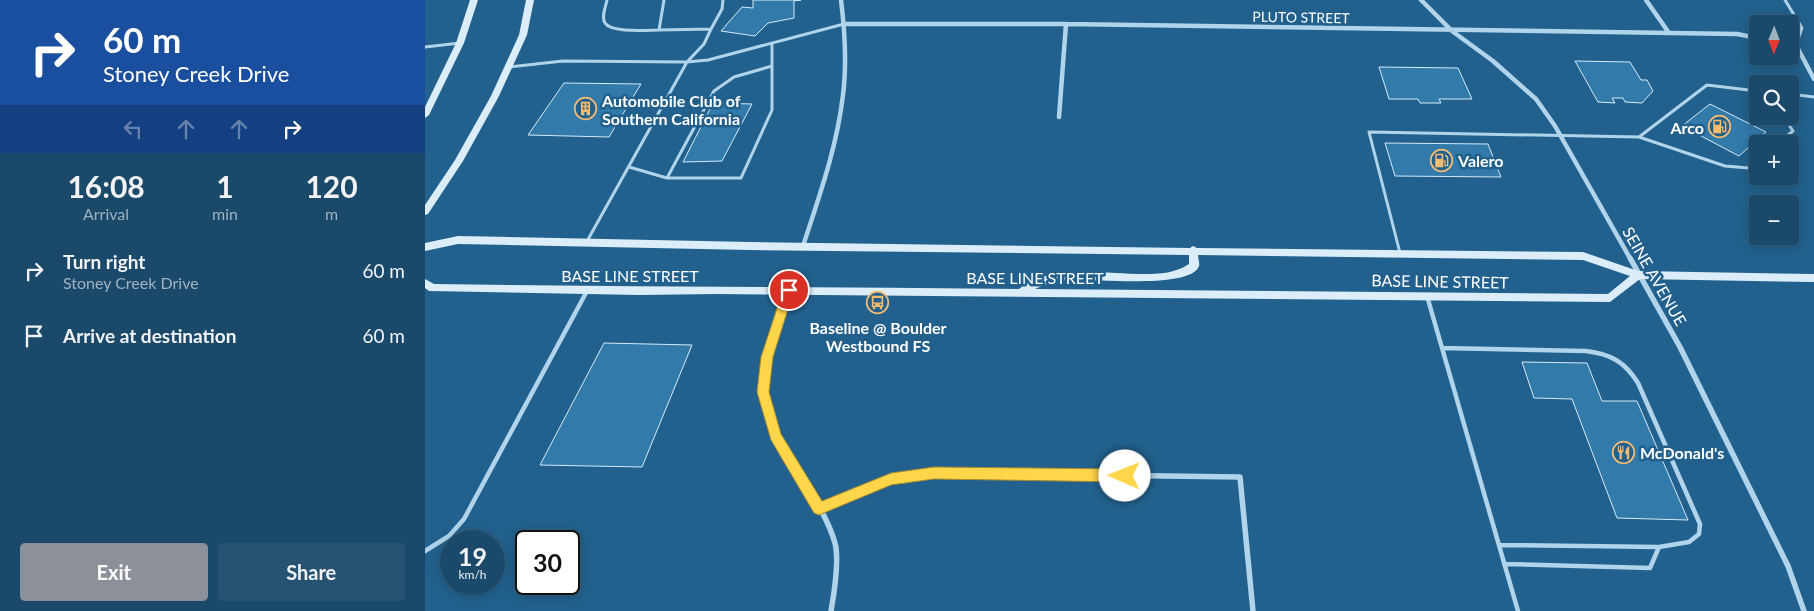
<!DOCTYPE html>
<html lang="en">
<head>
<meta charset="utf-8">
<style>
	:root { --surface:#1a496a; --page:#275372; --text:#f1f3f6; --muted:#9fb2c1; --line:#38617e; --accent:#8c9099 }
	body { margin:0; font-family:Lato,sans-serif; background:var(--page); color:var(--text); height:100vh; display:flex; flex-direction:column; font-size:19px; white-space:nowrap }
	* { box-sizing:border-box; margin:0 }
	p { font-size:16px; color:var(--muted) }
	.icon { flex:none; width:28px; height:28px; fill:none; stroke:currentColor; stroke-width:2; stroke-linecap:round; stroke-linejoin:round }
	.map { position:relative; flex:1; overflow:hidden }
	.sheet { display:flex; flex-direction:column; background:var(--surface); width:425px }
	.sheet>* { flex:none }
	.guide { background:#1a4fa0; color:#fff; overflow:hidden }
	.needle { width:32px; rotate:181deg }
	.controls { position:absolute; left:1324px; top:15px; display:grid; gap:10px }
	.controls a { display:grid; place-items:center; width:50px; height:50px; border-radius:5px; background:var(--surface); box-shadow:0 2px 12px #0003,0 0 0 1px var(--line); font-size:25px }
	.speed { position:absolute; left:15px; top:530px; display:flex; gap:10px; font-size:25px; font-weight:700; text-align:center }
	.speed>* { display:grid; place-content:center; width:65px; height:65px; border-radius:50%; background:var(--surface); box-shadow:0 2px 12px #0003,0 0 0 1px var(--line); line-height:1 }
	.speed small { font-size:12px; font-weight:400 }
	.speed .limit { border:2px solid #111; border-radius:8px; background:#fff; color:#111 }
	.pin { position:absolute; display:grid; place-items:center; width:42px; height:42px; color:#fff; margin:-21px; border:2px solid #fff; border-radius:50%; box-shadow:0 1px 5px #0007 }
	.me { position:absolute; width:55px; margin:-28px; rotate:271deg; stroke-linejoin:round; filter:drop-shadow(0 0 4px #0008) }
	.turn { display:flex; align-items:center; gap:18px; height:105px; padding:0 20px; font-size:22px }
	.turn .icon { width:65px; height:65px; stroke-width:2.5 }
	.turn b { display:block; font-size:35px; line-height:42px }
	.lanes { display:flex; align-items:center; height:48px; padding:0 20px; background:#0003; justify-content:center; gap:25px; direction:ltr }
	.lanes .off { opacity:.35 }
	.eta { display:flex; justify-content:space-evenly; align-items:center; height:85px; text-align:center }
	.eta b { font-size:30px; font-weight:700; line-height:35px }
	.cta { display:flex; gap:10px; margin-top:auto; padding:10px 20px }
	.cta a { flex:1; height:58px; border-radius:5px; background:var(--accent); color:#fff; font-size:20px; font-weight:700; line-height:58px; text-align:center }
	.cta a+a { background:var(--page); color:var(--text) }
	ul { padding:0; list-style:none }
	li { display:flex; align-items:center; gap:15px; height:65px; padding:0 20px }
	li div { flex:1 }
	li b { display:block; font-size:19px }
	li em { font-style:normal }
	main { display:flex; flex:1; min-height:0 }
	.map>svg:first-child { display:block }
</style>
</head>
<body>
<main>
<section class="sheet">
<div class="guide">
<div class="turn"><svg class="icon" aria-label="right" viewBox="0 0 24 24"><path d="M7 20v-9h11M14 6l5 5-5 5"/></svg><div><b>60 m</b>Stoney Creek Drive</div></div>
<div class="lanes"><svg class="icon off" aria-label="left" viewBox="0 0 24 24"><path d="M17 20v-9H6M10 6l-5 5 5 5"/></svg><svg class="icon off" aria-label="ahead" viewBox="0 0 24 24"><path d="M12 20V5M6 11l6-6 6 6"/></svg><svg class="icon off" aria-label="ahead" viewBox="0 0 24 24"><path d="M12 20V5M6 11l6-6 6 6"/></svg><svg class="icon" aria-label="right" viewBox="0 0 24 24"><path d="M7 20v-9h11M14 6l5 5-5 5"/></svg></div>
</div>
<div class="eta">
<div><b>16:08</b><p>Arrival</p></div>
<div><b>1</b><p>min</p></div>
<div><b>120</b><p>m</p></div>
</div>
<ul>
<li><svg class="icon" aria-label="right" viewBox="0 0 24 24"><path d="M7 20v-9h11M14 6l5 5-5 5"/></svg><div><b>Turn right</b><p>Stoney Creek Drive</p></div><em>60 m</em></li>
<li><svg class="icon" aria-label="arrive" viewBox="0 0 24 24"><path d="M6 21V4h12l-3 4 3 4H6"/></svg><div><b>Arrive at destination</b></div><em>60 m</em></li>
</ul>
<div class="cta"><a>Exit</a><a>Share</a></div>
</section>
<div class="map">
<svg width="1389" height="611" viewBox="0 0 1389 611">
	<rect width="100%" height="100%" fill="#22618d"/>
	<path fill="#317aaa" stroke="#d5ebf8" d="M328 0H376L369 1V18L343 23 330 36 296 31 317 7 328 8Z
		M1150 61 1205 62 1216 80H1222L1228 91 1217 103 1200 102 1198 98H1187L1190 103 1173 102Z
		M954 67 1033 68 1047 99H1014L1016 103H995L993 99H964Z
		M139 83 216 84 184 137 103 135Z
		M288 103 327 104 297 161 258 162Z
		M1285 104 1341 132 1314 156 1257 126Z
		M960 143 1063 144 1076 177 970 176Z
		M179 343 267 345 217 467 115 465Z
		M1097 362 1162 363 1177 401H1212L1263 520 1192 518 1147 399 1109 398Z"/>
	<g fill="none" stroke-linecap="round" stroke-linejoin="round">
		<path stroke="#b0d4eb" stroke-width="3" d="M182 0C181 6 176 17 180 23 186 33 222 30 234 30
			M1360 0 1377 28 1371 45
			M286 29 297 9 298 0
			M0 47 35 43
			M84 67 138 61 262 62 283 60 419 24
			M1365 94 1389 97
			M1214 137 1300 166 1324 168 1332 160
			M1352 144 1368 131 1358 116
			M204 167 242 178H316L347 110V43
			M242 178 289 91 309 77 347 66
			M161 243 262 62 279 44 286 29 234 30 239 0
			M975 253 944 132 1214 137 1282 85 1332 91"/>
		<path stroke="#b0d4eb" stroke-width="4.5" d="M1002 296 1093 611
			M1017 348 1161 351C1186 354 1200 362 1213 383L1275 524 1274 534 1264 542 1234 547 1074 545
			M0 551 24 536 39 519 162 291
			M1079 564 1225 568 1234 547"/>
		<path stroke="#b0d4eb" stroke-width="4.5" d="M996 0 1027 31 1068 61 1111 99 1130 126 1206 260
			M1221 0 1244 33
			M419 24H641L1312 34 1332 38
			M1365 44 1371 45 1389 79
			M634 117 641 24
			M378 246C394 197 412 147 418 95 422 63 420 32 416 0"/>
		<path stroke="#b0d4eb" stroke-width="5.5" d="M1205 258 1255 347 1363 566 1379 611
			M364 290C355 316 335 366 338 393 345 449 395 491 410 543 414 559 409 594 406 611
			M394 508 466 479 509 473 815 477 828 611"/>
		<path fill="#dbedf9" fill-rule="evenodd" d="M45 0H53L39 43 4 115 0 118V107L31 43Z
			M101 0H109L102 35 74 96 38 161 3 214 0 215V205L30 160 66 96 94 35Z
			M33 236 325 242 765 248 768 246 772 248 1158 252 1213 271 1389 274V282L1215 279 1185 302 292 294 214 295 4 291 0 288V279L9 284C204 287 399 287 594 289 624 263 681 274 719 274 735 274 751 273 764 264V255L325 250 33 244 0 251V243ZM773 255 1158 260 1205 276 1183 294 610 289C621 284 630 280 643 280 664 278 766 290 774 266 775 264 773 258 773 255Z"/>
	</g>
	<path fill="#ffd54a" stroke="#a68a30" d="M364 286 369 290 348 357 344 392 356 434 397 501 466 473 509 467 700 469 705 471 707 476 705 480 700 482 509 479 466 485 394 515 389 513 346 440 332 392 336 357 358 290Z"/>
	<defs>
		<symbol id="building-ring" viewBox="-11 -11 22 22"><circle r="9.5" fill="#22618d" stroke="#f8bc71" stroke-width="1.5"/><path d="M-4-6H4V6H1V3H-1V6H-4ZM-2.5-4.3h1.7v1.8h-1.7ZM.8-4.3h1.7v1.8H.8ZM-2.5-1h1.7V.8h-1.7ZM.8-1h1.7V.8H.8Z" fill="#f8bc71"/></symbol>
		<symbol id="fuel-ring" viewBox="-11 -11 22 22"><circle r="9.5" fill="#22618d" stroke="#f8bc71" stroke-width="1.5"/><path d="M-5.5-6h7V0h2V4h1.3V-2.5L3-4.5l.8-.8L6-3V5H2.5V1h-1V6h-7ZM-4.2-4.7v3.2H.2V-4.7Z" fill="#f8bc71"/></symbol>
		<symbol id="bus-ring" viewBox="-11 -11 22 22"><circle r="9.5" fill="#22618d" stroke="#f8bc71" stroke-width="1.5"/><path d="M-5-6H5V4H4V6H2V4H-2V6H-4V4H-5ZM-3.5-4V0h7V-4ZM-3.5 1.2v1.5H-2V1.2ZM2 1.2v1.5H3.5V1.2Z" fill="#f8bc71"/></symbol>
		<symbol id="restaurant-ring" viewBox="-11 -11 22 22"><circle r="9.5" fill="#22618d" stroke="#f8bc71" stroke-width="1.5"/><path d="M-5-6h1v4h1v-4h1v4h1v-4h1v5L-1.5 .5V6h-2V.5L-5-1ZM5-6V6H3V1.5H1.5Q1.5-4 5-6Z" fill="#f8bc71"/></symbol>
	</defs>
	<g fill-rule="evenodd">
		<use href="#building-ring" x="148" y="96" width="25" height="25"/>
		<use href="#fuel-ring" x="1282" y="114" width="25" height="25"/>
		<use href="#fuel-ring" x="1004" y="148" width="25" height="25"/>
		<use href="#bus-ring" x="440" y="290" width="25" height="25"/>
		<use href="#restaurant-ring" x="1186" y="440" width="25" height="25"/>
	</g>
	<g text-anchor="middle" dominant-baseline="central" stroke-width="5" stroke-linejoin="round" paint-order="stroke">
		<g font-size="14" fill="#fff" stroke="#22618d">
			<text transform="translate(876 17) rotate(1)">PLUTO STREET</text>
		</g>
		<g font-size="16" font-weight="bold" fill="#fff" stroke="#22618d" text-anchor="start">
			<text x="177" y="100">Automobile Club of<tspan x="177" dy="18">Southern California</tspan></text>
			<text x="1279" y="127" text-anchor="end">Arco</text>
			<text x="1033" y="160">Valero</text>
			<text x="453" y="327" text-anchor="middle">Baseline @ Boulder<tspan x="453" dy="18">Westbound FS</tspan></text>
			<text x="1215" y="452">McDonald's</text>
		</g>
		<g font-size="16" fill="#fff" stroke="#22618d">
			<text x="205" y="275">BASE LINE STREET</text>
			<text transform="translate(1230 276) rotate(60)">SEINE AVENUE</text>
			<text x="610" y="277">BASE LINE STREET</text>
			<text transform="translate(1015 281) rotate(1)">BASE LINE STREET</text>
		</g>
	</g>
</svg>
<div class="controls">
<a><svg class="needle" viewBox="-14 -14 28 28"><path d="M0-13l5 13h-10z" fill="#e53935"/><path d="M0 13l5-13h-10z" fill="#9fb2c1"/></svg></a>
<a><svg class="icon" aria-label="search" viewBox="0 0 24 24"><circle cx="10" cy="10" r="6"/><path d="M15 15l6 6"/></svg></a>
<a>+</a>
<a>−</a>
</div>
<div class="speed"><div>19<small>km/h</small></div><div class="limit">30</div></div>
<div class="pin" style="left:364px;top:290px;background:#d93025"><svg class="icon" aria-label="arrive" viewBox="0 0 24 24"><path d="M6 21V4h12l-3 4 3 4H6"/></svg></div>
<svg class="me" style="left:700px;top:476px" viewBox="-20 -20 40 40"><circle r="19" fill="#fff"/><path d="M0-13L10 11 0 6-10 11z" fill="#ffd54a"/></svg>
</div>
</main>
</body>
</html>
